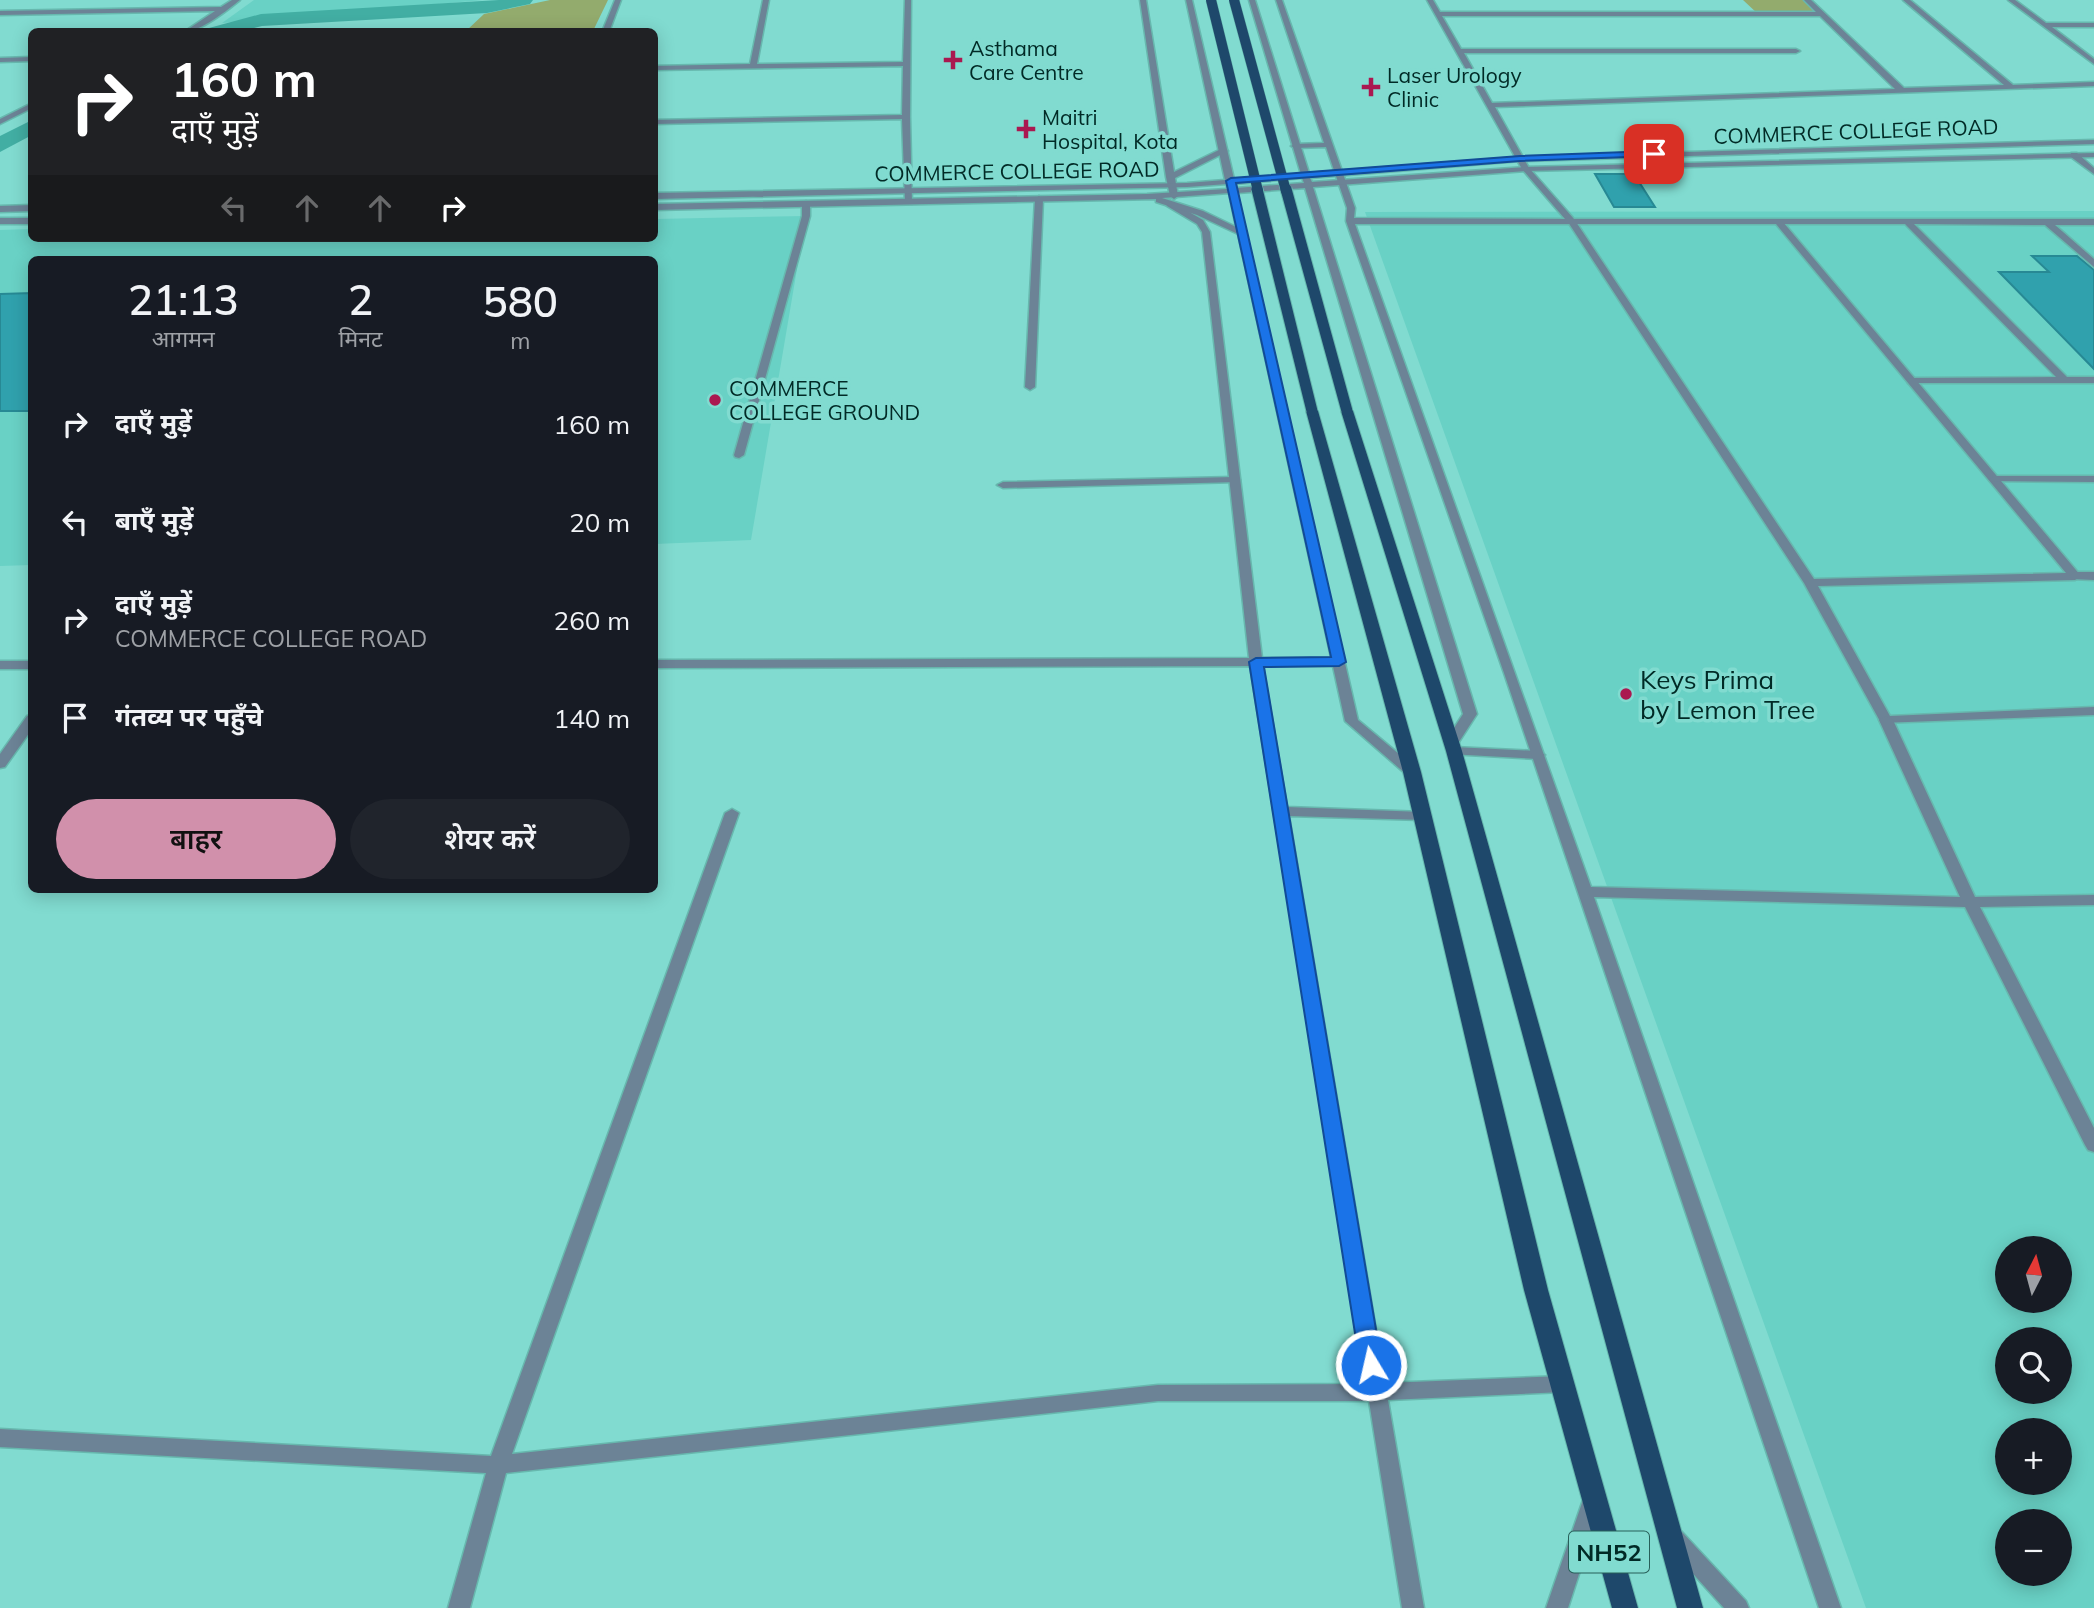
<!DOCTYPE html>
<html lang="hi">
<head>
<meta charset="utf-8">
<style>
	:root { --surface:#171b24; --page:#20242c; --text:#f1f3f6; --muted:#9ea1a6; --accent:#d190ab }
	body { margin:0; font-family:Mulish,"Noto Sans Devanagari",sans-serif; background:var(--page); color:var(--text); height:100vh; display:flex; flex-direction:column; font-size:26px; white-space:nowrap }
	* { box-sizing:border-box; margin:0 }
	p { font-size:23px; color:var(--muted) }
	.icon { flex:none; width:38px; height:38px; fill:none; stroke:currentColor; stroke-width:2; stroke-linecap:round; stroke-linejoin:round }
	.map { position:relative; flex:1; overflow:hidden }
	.details { position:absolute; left:28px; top:256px; width:630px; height:637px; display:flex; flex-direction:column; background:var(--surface); border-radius:10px; box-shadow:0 4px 18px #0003 }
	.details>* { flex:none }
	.guide { position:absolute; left:28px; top:28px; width:630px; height:214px; border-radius:10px; box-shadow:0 4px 18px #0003; background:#202124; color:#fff; overflow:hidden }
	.needle { width:46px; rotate:6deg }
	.controls { position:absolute; left:1995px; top:1236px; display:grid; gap:14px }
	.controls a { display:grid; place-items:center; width:77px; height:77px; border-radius:50%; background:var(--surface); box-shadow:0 4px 18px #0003; font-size:35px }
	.pin { position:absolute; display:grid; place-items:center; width:60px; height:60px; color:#fff; margin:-30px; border-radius:14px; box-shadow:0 4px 10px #0006 }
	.me { position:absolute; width:77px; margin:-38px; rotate:351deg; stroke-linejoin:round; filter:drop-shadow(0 0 5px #0008) }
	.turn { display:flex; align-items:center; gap:24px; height:147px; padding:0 28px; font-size:32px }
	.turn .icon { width:91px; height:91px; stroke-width:2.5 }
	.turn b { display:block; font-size:49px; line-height:60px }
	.lanes { display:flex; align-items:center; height:66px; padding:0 28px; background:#0003; justify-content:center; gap:35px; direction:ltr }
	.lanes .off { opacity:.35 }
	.eta { display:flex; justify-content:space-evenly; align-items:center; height:119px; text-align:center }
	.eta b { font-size:42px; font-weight:600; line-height:49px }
	.button { display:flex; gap:14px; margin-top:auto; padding:14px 28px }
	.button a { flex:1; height:80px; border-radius:42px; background:var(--accent); color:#111; font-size:28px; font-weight:600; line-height:80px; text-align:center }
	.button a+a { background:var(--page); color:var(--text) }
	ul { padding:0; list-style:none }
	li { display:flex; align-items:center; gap:21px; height:98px; padding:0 28px }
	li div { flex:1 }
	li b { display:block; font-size:26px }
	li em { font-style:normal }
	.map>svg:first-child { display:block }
</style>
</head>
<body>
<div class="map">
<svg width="2094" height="1608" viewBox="0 0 2094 1608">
	<rect width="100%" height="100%" fill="#81dbd0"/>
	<path fill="#69d1c5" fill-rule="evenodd" d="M254 0H483L222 23Z
		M2094 211V1608H1866L1365 212ZM2007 1248H2060V1300H2007ZM2007 1339H2060V1391H2007ZM2007 1430H2060V1482H2007ZM2007 1521H2060V1573H2007Z
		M806 216 751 540 655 544 654 259H32L31 565 0 566V230L31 229 32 238H654L655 219Z"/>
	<path fill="#93ab6d" d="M550 0H608L593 31H466L484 14Z
		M1743 0H1805L1817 12 1758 14Z"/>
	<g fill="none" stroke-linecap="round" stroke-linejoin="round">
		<path fill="#42aea3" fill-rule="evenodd" d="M499 0H533L530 4 487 13 262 26 239 32H207L209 28 261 14Z
			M32 120V135L0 152V136Z"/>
	</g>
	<path fill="#30a1ad" stroke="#278994" stroke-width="2" d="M1595 174H1634L1655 207H1614Z
		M2032 256H2077L2094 270V369L1999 272H2049Z
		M32 293V411H0V294Z"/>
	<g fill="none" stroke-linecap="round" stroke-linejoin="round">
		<defs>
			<path id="service" d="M1039 196 1043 199 1035 387 1030 390 1025 387 1035 199Z
				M806 201 810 204V216L744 455 739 458 735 457 734 455 802 216V204Z
				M1569 220 1576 222 1814 579 2066 573 1776 224 1783 222 2081 576 2075 580 1818 586 1890 716 2094 707V715L1881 723 1804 583 1568 222Z
				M1234 477 1240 480 1238 482 1003 488 997 485 1003 482Z
				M1454 747 1538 751 1545 755 1538 759 1449 754 1447 751Z"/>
			<path id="minor" d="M232 0H240C229 9 200 32 184 32L215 11 0 15V11L221 7Z
				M615 0H621L609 32H602Z
				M763 0H769L757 64 903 62 905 0H911L910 117 912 204 905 202 902 119 654 124V120L902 115 903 66 654 70V66L750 64Z
				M1140 0H1146L1174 172 1221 149 1228 151 1175 178 1178 196 1174 199 1170 196 1166 177Z
				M1276 0H1282L1355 208 1354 218 1565 219 1522 169 1427 0H1433L1440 12H1816L1804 0H1811L1904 88 2004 85 1903 0H1910L2013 85 2094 82V86L1495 107 1529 168 1574 219H2094V225H2055L2094 259V267L2045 225 1914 224 2067 377H2094V383H1908V379L1912 378 2056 377 1905 224H1355L1591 887 1960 897 1879 720 1886 716 1893 720 1975 897 2094 895V905L1980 907 2094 1128V1152L2088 1150 2085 1145 1965 907 1594 897 1841 1608H1819L1504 673 1346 221 1347 208 1326 147 1295 148 1291 146 1295 144 1324 143ZM1442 16H1820L1895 89 1492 103 1464 53H1796L1800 51 1796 49H1461Z
				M2008 0H2015L2046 23H2094V27H2052L2094 59V64Z
				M32 57V61L0 62V58Z
				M32 103V108L0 124V119Z
				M2071 153H2077L2094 168V174L2071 157Z
				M1170 201 1203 220 1210 232 1262 658H1339L1345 662 1339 666H1263L1287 807 1423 812 1430 816 1423 820 1289 816 1385 1383 1563 1376 1570 1378 1573 1384 1570 1390 1563 1392 1388 1400 1424 1608H1402L1369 1401H1158L506 1473 470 1608H448L486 1473 0 1447V1429L491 1456 725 813 732 809 739 813 512 1454 1158 1385 1366 1384 1250 666 654 668V660L1249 658 1202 232 1197 224 1167 206 1166 204Z
				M1994 476H2094V482L1990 481 1989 479Z
				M2075 572H2094V580L2071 579 2069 576Z
				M0 661H32V669H0Z
				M32 715V729L5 767 0 768V754L27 716Z"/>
			<path id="tertiary" d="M1186 0H1192L1234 179 1301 174 1249 0H1255L1309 173 1520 157 2094 140V144L1520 161 1310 178 1312 182 1526 167 2094 153V157L1526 171 1313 187 1477 714 1457 745 1452 746 1445 742 1463 714 1305 188 1237 193 1358 720 1417 769 1419 772 1412 776 1407 775 1345 721 1238 234 1197 215 1156 202V199L654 210V204L1147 194 1227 189V184L1187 187 654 199V193L1187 183 1225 180ZM1302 178 1304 183 1236 188 1235 184ZM1229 193 1236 227 1203 211 1162 198Z
				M32 205V211L0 212V206Z
				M0 218H32V224H0Z
				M1593 1491 1600 1493 1603 1500 1568 1608H1546L1583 1500 1586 1493Z
				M1675 1529 1682 1532 1746 1601 1749 1608H1724L1668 1546 1665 1539 1668 1532Z"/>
			<path id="primary" d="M1312 407 1318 411 1421 772 1548 1290 1638 1608H1612L1524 1290 1403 772 1306 411Z
				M1347 407 1353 411 1462 751 1703 1608H1677L1446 751 1341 411Z"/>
		</defs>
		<use href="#service" stroke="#67b8ae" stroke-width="3"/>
		<use href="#minor" stroke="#67b8ae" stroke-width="3"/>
		<use href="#tertiary" stroke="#67b8ae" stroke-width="3"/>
		<use href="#primary" stroke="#67b8ae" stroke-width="2"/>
		<use href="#service" fill="#6c8396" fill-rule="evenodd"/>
		<use href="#minor" fill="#6c8396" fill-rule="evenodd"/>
		<use href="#tertiary" fill="#6c8396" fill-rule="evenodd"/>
		<use href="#primary" fill="#1e486b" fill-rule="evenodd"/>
		<defs>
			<path id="primary-bridge-far1" d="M1211 0 1258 191
				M1234 0 1286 191"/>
			<path id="primary-bridge" d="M1257 189 1312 411
				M1286 189 1347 411"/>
		</defs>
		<use href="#primary-bridge-far1" stroke="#67b8ae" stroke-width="11" stroke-linecap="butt"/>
		<use href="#primary-bridge" stroke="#67b8ae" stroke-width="13" stroke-linecap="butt"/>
		<use href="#primary-bridge-far1" stroke="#1e486b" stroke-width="10"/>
		<use href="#primary-bridge" stroke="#1e486b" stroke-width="11"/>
	</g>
	<path fill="#1a73e8" stroke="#114b97" stroke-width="2" d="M1654 151 1659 154 1657 156 1520 161 1236 183 1346 662 1339 666 1264 667 1382 1365 1379 1372 1371 1375 1364 1372 1360 1365 1249 662 1256 658 1331 657 1226 181 1231 178 1520 156Z"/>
	<g fill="#aa1850" stroke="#81dbd0" stroke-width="2.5">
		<path d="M949.5 49.5h7v7h7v7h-7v7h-7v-7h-7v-7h7z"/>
		<path d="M1367.5 76.5h7v7h7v7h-7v7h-7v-7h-7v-7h7z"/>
		<path d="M1022.5 118.5h7v7h7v7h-7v7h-7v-7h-7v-7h7z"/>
		<circle cx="715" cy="400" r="7"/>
		<circle cx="1626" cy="694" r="7"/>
	</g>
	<g text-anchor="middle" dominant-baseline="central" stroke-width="7" stroke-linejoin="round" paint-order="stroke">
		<g font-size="21" fill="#012a26" stroke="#81dbd0" text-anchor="start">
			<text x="969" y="48">Asthama<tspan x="969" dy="24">Care Centre</tspan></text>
			<text x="1387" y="75">Laser Urology<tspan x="1387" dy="24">Clinic</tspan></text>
			<text x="1042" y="117">Maitri<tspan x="1042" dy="24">Hospital, Kota</tspan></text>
			<text x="729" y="388">COMMERCE<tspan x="729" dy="24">COLLEGE GROUND</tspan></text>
		</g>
		<g font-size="21" fill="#012a26" stroke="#81dbd0">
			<text transform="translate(1856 131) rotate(-2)">COMMERCE COLLEGE ROAD</text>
			<text transform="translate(1017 171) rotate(-1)">COMMERCE COLLEGE ROAD</text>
		</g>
		<rect fill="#81dbd0" stroke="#275f59" stroke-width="2" x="1569" y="1531.5" width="80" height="41" rx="5"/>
		<g font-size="24" font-weight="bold" fill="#012a26">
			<text x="1609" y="1552">NH52</text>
		</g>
		<g font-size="26" fill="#012a26" stroke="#81dbd0" text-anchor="start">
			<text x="1640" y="679">Keys Prima<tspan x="1640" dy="30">by Lemon Tree</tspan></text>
		</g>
	</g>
</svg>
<div class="controls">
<a><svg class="needle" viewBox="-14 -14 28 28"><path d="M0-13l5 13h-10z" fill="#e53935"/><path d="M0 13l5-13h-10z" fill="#9ea1a6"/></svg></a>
<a><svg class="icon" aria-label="search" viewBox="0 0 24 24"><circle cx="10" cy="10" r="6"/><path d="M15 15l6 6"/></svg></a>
<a>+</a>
<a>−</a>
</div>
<div class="pin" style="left:1654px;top:154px;background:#d93025"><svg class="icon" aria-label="arrive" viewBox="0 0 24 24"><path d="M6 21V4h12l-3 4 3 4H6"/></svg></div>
<svg class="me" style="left:1371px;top:1365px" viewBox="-20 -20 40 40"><circle r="17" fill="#1a73e8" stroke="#fff" stroke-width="3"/><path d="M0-11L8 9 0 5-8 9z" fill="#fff"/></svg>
<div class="guide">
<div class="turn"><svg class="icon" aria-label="right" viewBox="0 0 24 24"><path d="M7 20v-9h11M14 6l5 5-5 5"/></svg><div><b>160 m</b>दाएँ मुड़ें</div></div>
<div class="lanes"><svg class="icon off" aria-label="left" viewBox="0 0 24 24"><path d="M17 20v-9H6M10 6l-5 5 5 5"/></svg><svg class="icon off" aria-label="ahead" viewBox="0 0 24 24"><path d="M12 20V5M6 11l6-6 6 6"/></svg><svg class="icon off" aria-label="ahead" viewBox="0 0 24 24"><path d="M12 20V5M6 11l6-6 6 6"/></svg><svg class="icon" aria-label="right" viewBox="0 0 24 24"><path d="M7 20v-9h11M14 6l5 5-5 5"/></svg></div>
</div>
<section class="details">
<div class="eta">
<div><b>21:13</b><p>आगमन</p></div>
<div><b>2</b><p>मिनट</p></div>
<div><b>580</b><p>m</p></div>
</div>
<ul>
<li><svg class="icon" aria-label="right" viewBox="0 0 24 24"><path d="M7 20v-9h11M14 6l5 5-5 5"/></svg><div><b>दाएँ मुड़ें</b></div><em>160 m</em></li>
<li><svg class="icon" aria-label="left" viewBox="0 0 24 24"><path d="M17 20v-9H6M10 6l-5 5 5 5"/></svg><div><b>बाएँ मुड़ें</b></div><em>20 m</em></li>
<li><svg class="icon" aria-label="right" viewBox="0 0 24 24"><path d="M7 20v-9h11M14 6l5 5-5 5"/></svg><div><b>दाएँ मुड़ें</b><p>COMMERCE COLLEGE ROAD</p></div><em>260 m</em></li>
<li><svg class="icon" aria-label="arrive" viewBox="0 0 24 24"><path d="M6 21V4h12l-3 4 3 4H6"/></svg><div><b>गंतव्य पर पहुँचे</b></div><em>140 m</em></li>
</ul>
<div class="button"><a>बाहर</a><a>शेयर करें</a></div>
</section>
</div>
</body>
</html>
